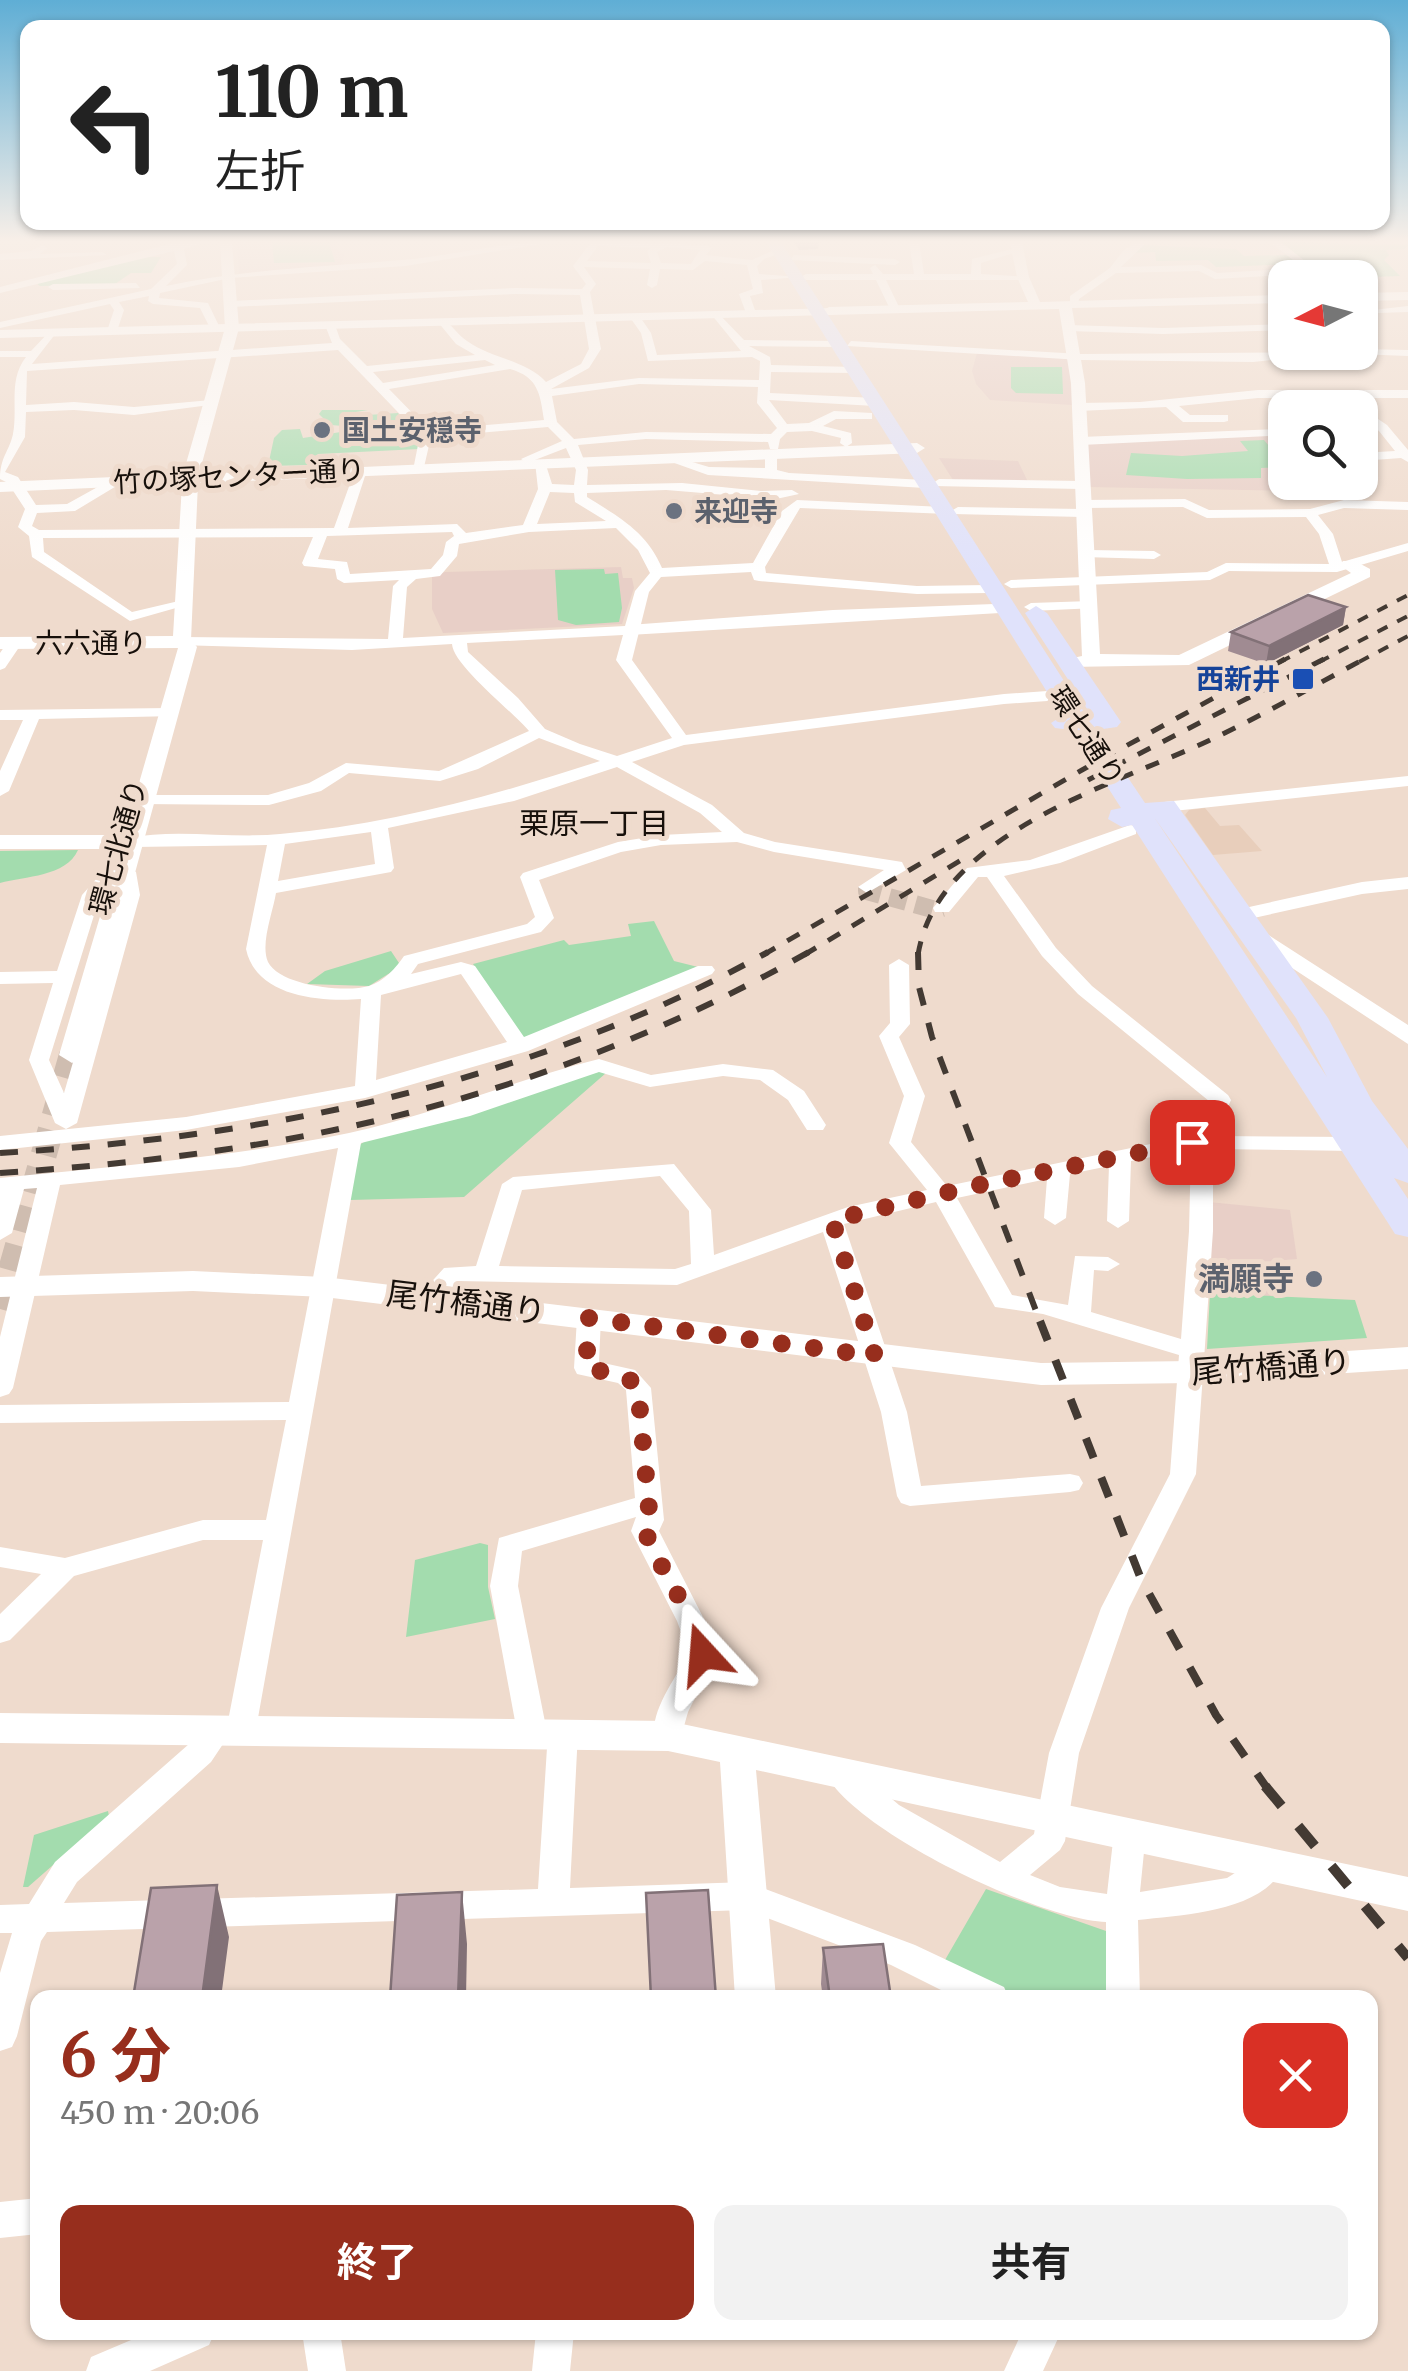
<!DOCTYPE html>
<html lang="ja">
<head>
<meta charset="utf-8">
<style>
	:root { --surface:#fff; --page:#f2f2f2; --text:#222; --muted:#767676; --accent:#972e1d }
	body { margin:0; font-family:Merriweather,"Noto Sans JP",serif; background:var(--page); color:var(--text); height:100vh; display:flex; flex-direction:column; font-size:38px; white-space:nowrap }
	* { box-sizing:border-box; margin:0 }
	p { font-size:32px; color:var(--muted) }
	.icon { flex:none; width:55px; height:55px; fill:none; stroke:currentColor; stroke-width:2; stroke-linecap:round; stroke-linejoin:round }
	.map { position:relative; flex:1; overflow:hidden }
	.drawer { position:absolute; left:30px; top:1990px; width:1348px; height:350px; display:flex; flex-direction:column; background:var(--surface); border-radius:20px; box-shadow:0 2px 8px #0004 }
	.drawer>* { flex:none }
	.banner { position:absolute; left:20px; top:20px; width:1370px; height:210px; border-radius:20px; box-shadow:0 2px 8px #0004; background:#fff; color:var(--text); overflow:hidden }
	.needle { width:65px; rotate:264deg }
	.buttons { position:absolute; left:1268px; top:260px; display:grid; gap:20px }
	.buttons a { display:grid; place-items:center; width:110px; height:110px; border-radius:20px; background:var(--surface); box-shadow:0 2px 8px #0004; font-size:50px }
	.pin { position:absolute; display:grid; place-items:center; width:85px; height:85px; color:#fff; margin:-42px; border-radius:20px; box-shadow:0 5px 15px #0006 }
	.me { position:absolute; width:110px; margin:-55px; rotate:341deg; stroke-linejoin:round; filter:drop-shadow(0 0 8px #0008) }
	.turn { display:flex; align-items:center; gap:35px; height:210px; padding:0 30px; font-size:45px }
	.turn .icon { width:130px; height:130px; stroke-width:2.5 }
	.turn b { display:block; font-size:70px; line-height:85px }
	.round { display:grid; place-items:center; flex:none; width:105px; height:105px; border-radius:20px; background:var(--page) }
	.overview { display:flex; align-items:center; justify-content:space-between; height:170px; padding:0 30px }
	h1 { font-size:60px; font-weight:700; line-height:75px; color:var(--accent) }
	.button { display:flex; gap:20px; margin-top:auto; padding:20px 30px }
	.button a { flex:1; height:115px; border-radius:20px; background:var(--accent); color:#fff; font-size:40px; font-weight:700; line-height:115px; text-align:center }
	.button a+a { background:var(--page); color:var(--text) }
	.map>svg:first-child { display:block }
</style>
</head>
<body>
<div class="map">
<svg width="1408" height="2371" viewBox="0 0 1408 2371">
	<rect width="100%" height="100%" fill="#efdbcd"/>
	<path fill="#e8cebb" d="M1205 808 1220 826 1239 825 1262 851 1213 855 1185 815 1189 810Z"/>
	<path fill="#e8cfc7" d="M237 242H337L333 245 344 255 340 268 239 273Z
		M977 353 1069 358 1072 405 990 400 976 384 972 371Z
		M1268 434 1285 452V482L1302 483V491L1088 487 1087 443Z
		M939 458 1018 461 1028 482 953 480Z
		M621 567 623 578H632L634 588 622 624 443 633 432 609V577L445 572Z
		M1209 1202 1290 1210 1297 1259 1273 1261 1278 1297 1213 1291Z"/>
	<path fill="#a3dcae" d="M272 242H333L330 245 335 262 274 263Z
		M1281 242 1408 245 1405 249 1386 250 1389 255 1384 260 1400 276 1373 277 1364 271 1318 273Z
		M1141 245 1236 249 1244 256 1287 255 1299 264 1216 267 1208 260 1156 261 1155 252 1131 253Z
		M141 257H161L151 273H131L115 284 40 286 36 283Z
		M1011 367H1062L1063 394 1016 393 1011 388Z
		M322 410H368L350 413 352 416 398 413 409 429 378 432 380 438H420L419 449 318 454 307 465 268 466 274 438 282 430 300 429 303 438 347 431 370 433 359 430 358 422 343 426 319 424 324 419 319 414Z
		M1264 440 1278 457 1271 458 1279 467 1261 468V478L1187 479 1126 475 1131 453 1182 456 1248 451 1240 441Z
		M604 569 605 574 618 573 622 608 619 622 576 625 558 620 555 570Z
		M78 850C66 877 25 876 0 883V851Z
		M654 921 674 961 702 968 528 1038 522 1037 473 964 564 940 569 945 631 936 628 924Z
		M391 951 401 966 369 986 307 984 325 971Z
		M601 1071 606 1073 464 1197 350 1200 358 1146 368 1139Z
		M1210 1293 1355 1300 1367 1338 1207 1349Z
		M480 1543 488 1545V1587L495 1619 406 1637 415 1560Z
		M108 1811 109 1816 28 1887H23L34 1835Z
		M986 1889 1106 1931 1108 1997H1019L945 1960Z"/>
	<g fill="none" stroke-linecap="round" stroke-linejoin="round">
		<path stroke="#cfbdb0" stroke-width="18" stroke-dasharray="18 9" stroke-linecap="butt" d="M867 887V891L936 910 942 908"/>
		<path stroke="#cfbdb0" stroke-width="26" stroke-dasharray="26 14" stroke-linecap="butt" d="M0 1309 72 1055"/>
		<path fill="#fff" fill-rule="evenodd" d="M177 242H206L184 249 187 265 166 286C245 269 322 267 402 260 453 256 503 241 554 242L405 266 230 278 160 293 159 298 208 303 220 328 215 331 210 328 200 308 153 304 148 301 149 296 119 302 124 310 117 331 112 334 107 331 114 310 110 304 0 328V322L151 289 177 264 174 251 0 293V287Z
			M591 242 707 245 712 248 706 255 752 260 778 248 781 253 764 259 757 266 759 274 800 277 761 280 763 293 750 296 756 313 751 316 746 313 739 294 753 289 747 265 705 261 693 270 660 269 657 285 652 288 647 285 650 269 584 267 596 284 590 292 601 349 589 368 551 389 639 378 759 380 760 361 752 357 648 361 641 333 629 316 638 314 651 333 657 355 741 351 711 314 716 311 744 340 838 341 844 344 838 347 749 346 770 357 771 365 855 367 861 370 855 373 771 372 770 393 875 398 881 402 875 406 769 400 787 424 809 423 834 411 872 413V419H836L823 426 851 433 852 443 846 447 840 443 841 438 812 431 787 432 780 439 778 449H770L768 442 646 439 578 445 588 470 587 485 682 483 761 491 792 490 799 494 776 499 666 490 587 493V497C619 517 647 532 662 568L753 563 782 511 797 500 943 507 950 511 948 514 800 508 765 567 766 573 917 586 988 585 995 589 988 593 917 594 759 581 754 580 751 572 661 577 649 592 632 660 686 735 1004 694 1089 688 1097 693 1089 698 1004 704 684 745 632 762 712 805 744 833 775 842 896 861 902 862 906 870 867 893 858 887 884 870 774 852 737 842 661 845 621 852 539 880 554 918 541 932 418 964 411 974 461 962 475 966 524 1037 698 966H712L715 970 712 974 528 1051 365 1098 186 1130 0 1150V1136L186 1117 355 1086 361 999C320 1002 256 997 246 949L267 845 134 847 125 842 128 838C176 828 231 839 280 834 389 825 496 795 600 761L539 738 478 769 440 781 349 773 321 791 269 805 140 804 137 800 146 795H268L309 783 346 763 439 771 529 731C512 711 453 665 452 644L352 650 177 645 174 642 182 637 388 639 393 586 399 580 344 583 337 579 335 569 304 566 302 563 313 537 43 538 44 552 132 612 183 600 190 604 130 621 32 557 29 536 18 527 25 509 8 483 0 479C0 457 9 452 13 434 18 407 8 380 26 357H0V351H31L51 330 56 333 32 364 332 343 325 325 330 322 335 325 340 339 367 366 475 355 456 344 438 322 443 319C452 325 458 335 467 341 492 359 526 360 546 382L581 364 589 349 580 295 516 294 231 307 226 304 231 301 516 288 582 289 586 284 573 266ZM598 246 651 248 647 251 651 263 587 261ZM667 247 700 250 691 264 661 263 657 252ZM338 350 420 435 413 470 424 467 431 437 548 427 562 441 521 459 527 463 566 448 576 470 574 485 552 484 545 462H535L538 489 523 525 466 533 457 524 348 528 367 470 361 466 355 470 334 528 39 530 32 526 37 513 75 511 123 482 112 479 67 504 36 505 18 477 5 472 25 437 26 412 74 410 134 415 217 404 211 400 134 407 74 402 26 405 27 371ZM485 360 495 365 383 383 373 372ZM510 369C538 377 540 393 544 420L429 430 389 389ZM639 384 758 387 757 403 777 428 771 434 646 432 574 439 557 422 552 396ZM550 492 574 493 575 502 606 521 537 524ZM616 528 638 550 650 573 635 591 625 626 403 638 407 587 416 579 440 576 457 556 459 544 529 532ZM452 532 454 536 446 542 443 555 431 569 350 574 347 562 318 559 327 536ZM623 635 616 660 672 738 617 756 580 744 545 729 518 698 468 652 467 643ZM617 767 700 813 722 832 661 835 618 842 523 873 520 877 535 917 527 924 404 956C396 968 384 981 369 986 346 993 280 986 268 962 260 944 273 912 276 893L391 872 394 868 388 828 514 801ZM371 832 375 864 278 881 285 844ZM461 974 507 1042 376 1080 381 995Z
			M909 242H919L924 274H971L972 259 1020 247V251L981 263V274L1028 277 1023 280H886L900 309 895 312 890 309 876 280H806L801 277 806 274H873L870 268 875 265 883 274H914Z
			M1136 242H1147L1121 267 1201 265 1217 273 1303 268 1270 242H1281L1320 273 1215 279 1199 271 1116 273 1079 299 1078 307H1070V296L1110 268 1123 251Z
			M42 245 47 248 40 254 102 252 107 255 0 260V254L31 251Z
			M794 255 895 259 900 262 895 265 790 260Z
			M136 283 140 288 53 290 48 287 53 284Z
			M1408 306V312L1378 313 1373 310Z
			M1285 324V330L1163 334 1068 331 1063 328 1068 325 1163 328Z
			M851 341 1081 354 1347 352 1253 362 1081 360 847 346Z
			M1360 349 1408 350V356L1356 354Z
			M1258 390H1408V398H1258L1179 406 1190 415H1228V421L1224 422H1183L1166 407 1079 411 1073 407 1079 403 1140 402Z
			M1360 407 1387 425 1408 450V462L1401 458 1360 461V453L1395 451 1379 431 1360 417Z
			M1276 429 1285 439V451L1269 436 1081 445 1075 441 1081 437Z
			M771 451 777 455V470L789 473 925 480 932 484 925 488 708 475 666 460 672 456 709 467 765 468V455Z
			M939 479 1081 481 1088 485 1081 489 934 486 933 483Z
			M1185 499 1209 510 1310 509 1344 500 1408 502V510L1344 508 1318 515 1333 534 1342 562 1408 543V551L1337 572 1229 571 1210 580 1011 588 1004 584 1011 580 1207 572 1226 563 1329 564 1319 534 1306 517 1207 518 1183 507 1083 508 1076 504 1083 500Z
			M958 507 1083 509 1090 513 1083 517 953 514 951 511Z
			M1088 550 1154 551 1161 555 1154 559 1083 557V551Z
			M1091 601 1096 602V608L1031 611 1024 607 1031 603Z
			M9 640 22 643 5 668 0 670V653Z
			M170 708 178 713 176 716 39 719 9 791 0 796V771L23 720H0V710Z
			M1408 776V786L1164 812 1155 807 1164 802Z
			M1130 825 1136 826V834L1060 863 1004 876 1056 948 1092 986 1228 1095 1231 1100 1215 1136 1356 1137 1367 1144 1356 1151 1213 1149V1231L1196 1474 1129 1608 1079 1753 1065 1841 1060 1850 1030 1875 1060 1887 1107 1894 1114 1832 1119 1823 1130 1819 1141 1823 1146 1832 1140 1892 1227 1878 1270 1851 1281 1855 1286 1864C1262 1913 1185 1914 1138 1920L1140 1998H1106V1922C1040 1920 855 1832 825 1773L829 1764 840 1761 851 1764 899 1805 1000 1862 1034 1834 1049 1753 1101 1608 1170 1474 1179 1355 1043 1314 995 1307 936 1202 844 1224 907 1412 921 1486 1070 1474 1079 1476 1083 1483 1079 1490 1070 1492 910 1506 901 1503 897 1496 881 1412 823 1232 677 1285 458 1281 437 1303 429 1306 417 1298 444 1268 476 1266 502 1184 513 1177 674 1164 711 1210 714 1255 848 1207 927 1190 889 1143 904 1096 879 1036 890 1023 889 965 899 959 909 965 910 1024 899 1037 925 1096 911 1142 947 1186 1194 1135 1209 1101 1078 994 1042 956 987 877H978L949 912H935L933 908 967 868 1030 860ZM1191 1149 1189 1231 1181 1339 1091 1312 1094 1270 1108 1271 1120 1264 1108 1257 1075 1256 1068 1305 1012 1295 957 1198 1047 1179 1044 1218 1055 1225 1066 1218 1070 1174 1109 1166 1107 1221 1118 1228 1129 1221 1131 1161ZM660 1176 689 1211 691 1264 675 1269 499 1266 522 1190Z
			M127 867 136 872 140 895 77 1123 66 1129 55 1123 29 1060 53 983 0 984V972L57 971 82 895 105 869 119 871ZM118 875 122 895 64 1093 49 1060 100 896Z
			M1408 877V889L1362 894 1240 921 1231 915 1240 909 1362 882Z
			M599 1059 651 1075 723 1064 773 1070 804 1091 826 1125 823 1130H807L788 1100 760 1080 723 1076 650 1087 599 1072 470 1116 361 1143 256 1729 252 1737 241 1741 229 1735 211 1762 77 1882 64 1903 538 1889 548 1732 552 1724 563 1720 574 1724 578 1732 570 1888 747 1882 915 1945 1004 1987 1009 1998H957L891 1965 746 1910 47 1932 41 1941 17 2036 12 2047 0 2051V1973L12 1933H0V1905L29 1904 55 1862 189 1744C201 1729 207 1713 228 1721L263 1540H203L74 1576 10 1640 0 1643V1614L41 1574 0 1567V1547L65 1558 203 1520H266L286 1420 0 1423V1405L289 1402 338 1148 239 1167 60 1185 13 1388 9 1394 0 1397V1337L37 1188 24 1189 12 1233 0 1240V1178C117 1166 234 1157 349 1133 435 1114 515 1080 599 1059Z
			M589 1310 601 1318 599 1362 635 1370 651 1388 664 1520 659 1531 705 1621 717 1654 688 1712 679 1744 668 1748 657 1744C644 1719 676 1677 689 1654L677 1621 631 1531 636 1517 522 1551 518 1586 547 1732 543 1740 532 1744 521 1740 517 1732 490 1586 499 1538 635 1498 626 1390 618 1383 577 1374 574 1368 577 1318Z
			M38 2198V2234L0 2238V2202Z
			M150 2332H215L209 2345 150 2371H86L91 2357Z
			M302 2332H340L346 2371H308Z
			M536 2332H574L570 2371H532Z
			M1022 2332H1061L1043 2371H1004Z"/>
		<path fill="#fff" fill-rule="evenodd" d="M220 242H232L239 328 199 474 917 443 925 448 917 453 198 483 191 640 197 647 85 1055 72 1063 59 1055 120 849H0V835H124L178 648 0 649V637L173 636 182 484 0 492V482L183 474 225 328Z
			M1010 242H1022L1029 277 1040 302 1285 295V303L1072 308 1085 383 1100 654 1179 655 1351 573 1340 565 1343 561H1355L1370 569V577L1189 665 1068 667V659L1082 656 1071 383 1059 309 829 315 822 311 829 307 1028 302 1017 277Z
			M1408 292V300L1360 301V293Z
			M994 604 1003 609 1000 613 629 635 620 630 629 625 833 610Z
			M1250 923 1408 1025V1044L1242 935 1238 930Z
			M0 1713 668 1721 1408 1877V1911L756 1770 776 1998H735L720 1762 668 1751 0 1743Z"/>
		<path fill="#fff" fill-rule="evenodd" d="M834 308V314L829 315 0 338V330Z
			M193 1271 324 1277 1041 1363 1192 1361 1408 1347V1369L1192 1383 1041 1385 324 1297 193 1291 0 1297V1277Z"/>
		<path fill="#e0e2fb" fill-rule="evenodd" d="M766 242H781L1086 715H1091L1025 613 1036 606 1047 613 1121 722 1117 727 1096 730 1145 803 1174 801 1328 1018 1372 1101 1408 1149V1183L1394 1178 1408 1199V1237L1395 1234 1390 1226 1132 825 1122 827 1108 819 1111 810 1121 808 1071 730 1055 728 1051 723 1062 716ZM1154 817 1296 1018 1327 1077Z"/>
		<path stroke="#433a33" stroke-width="4" stroke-dasharray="11 11" stroke-linecap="butt" d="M1280 662 1408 595
			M1319 662 1408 616
			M1359 662 1408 636"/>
		<path stroke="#433a33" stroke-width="5" stroke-dasharray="14 14" stroke-linecap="butt" d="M1088 780 1324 659
			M763 955 1082 770 1285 659
			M804 955 963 859
			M918 955C937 834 1112 786 1208 741 1261 716 1312 687 1364 659"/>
		<path stroke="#433a33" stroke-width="6" stroke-dasharray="18 18" stroke-linecap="butt" d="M918 952 919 987 932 1037 1041 1324
			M0 1153C268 1137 531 1084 768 952
			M0 1173C296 1154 548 1099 809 952"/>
		<path stroke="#433a33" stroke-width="8" stroke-dasharray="21 21" stroke-linecap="butt" d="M1040 1321 1141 1579 1216 1715 1267 1788"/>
		<path stroke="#433a33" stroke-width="10" stroke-dasharray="26 26" stroke-linecap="butt" d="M1265 1786 1408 1958"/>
	</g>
	<path fill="#a08b92" d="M794 242H819L818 249 799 250Z
		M1346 607 1343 625 1266 664 1228 651 1231 632Z
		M823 1948 891 1998H823L821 1984Z"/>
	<path fill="#827177" d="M1346 607 1343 625 1266 664 1269 646Z
		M217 1885 229 1937 221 1998H202Z
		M462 1892 467 1944 466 1998H458Z"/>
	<path fill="#baa2aa" stroke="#827177" stroke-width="2.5" d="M1308 595 1346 607 1269 646 1231 632Z
		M217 1885 202 1998H133L151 1888Z
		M708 1890 716 1998H651L646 1893Z
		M462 1892 458 1998H390L397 1895Z
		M883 1944 891 1998H830L823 1948Z"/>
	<linearGradient id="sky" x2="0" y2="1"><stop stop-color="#5faed5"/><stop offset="0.42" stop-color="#f8efe8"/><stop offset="1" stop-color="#f8efe8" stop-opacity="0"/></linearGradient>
	<rect width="1408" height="574" fill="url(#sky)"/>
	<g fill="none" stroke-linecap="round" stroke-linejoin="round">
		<path stroke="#972e1d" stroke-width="18" stroke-dasharray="0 32.4" d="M703 1654C691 1608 662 1574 645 1531L650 1520 638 1388 626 1376 586 1368 589 1318 875 1356 832 1220 974 1186 1192 1142"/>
	</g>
	<g fill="#6b7280" stroke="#efdbcd" stroke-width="4">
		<circle cx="322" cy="430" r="10"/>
		<circle cx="674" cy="511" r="10"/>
		<circle cx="1314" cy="1279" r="10"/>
	</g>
	<rect fill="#1a4fb4" stroke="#efdbcd" stroke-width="4" x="1291" y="667" width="24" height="24" rx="5"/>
	<g text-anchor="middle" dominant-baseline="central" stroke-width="10" stroke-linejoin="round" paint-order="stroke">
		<g font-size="28" font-weight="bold" fill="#5b616d" stroke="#efdbcd" text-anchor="start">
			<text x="342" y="430">国土安穏寺</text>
			<text x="694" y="511">来迎寺</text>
		</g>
		<g font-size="28" fill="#17100b" stroke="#efdbcd">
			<text transform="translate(239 476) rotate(-3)">竹の塚センター通り</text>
			<text x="91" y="643">六六通り</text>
			<text transform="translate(1087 736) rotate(57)">環七通り</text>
			<text transform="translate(118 847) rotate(-74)">環七北通り</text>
		</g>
		<g font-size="28" font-weight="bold" fill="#164399" stroke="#efdbcd" text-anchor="end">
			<text x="1280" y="679">西新井</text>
		</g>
		<g font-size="30" fill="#17100b" stroke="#efdbcd">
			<text x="594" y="823">栗原一丁目</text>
		</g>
		<g font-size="32" font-weight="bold" fill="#5b616d" stroke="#efdbcd" text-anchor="end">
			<text x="1294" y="1279">満願寺</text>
		</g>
		<g font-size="32" fill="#17100b" stroke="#efdbcd">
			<text transform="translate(466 1303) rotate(7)">尾竹橋通り</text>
			<text transform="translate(1271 1367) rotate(-4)">尾竹橋通り</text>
		</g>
	</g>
</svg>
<div class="buttons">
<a><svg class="needle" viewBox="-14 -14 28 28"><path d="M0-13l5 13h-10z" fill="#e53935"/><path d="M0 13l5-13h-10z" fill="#767676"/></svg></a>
<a><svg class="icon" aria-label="search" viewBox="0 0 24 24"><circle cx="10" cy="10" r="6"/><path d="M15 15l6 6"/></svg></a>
</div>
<div class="pin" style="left:1192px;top:1142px;background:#d93025"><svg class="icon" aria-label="arrive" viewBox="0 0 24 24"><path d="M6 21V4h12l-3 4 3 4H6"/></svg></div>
<svg class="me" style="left:703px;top:1654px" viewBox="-20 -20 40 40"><path d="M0-17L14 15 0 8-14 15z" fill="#972e1d" stroke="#fff" stroke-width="4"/></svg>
<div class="banner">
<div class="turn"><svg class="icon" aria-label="left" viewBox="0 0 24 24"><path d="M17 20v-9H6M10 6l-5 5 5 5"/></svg><div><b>110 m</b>左折</div></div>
</div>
<section class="drawer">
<div class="overview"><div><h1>6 分</h1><p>450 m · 20:06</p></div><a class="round" style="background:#d93025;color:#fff"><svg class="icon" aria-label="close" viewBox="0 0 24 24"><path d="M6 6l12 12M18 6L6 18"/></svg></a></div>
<div class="button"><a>終了</a><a>共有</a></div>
</section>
</div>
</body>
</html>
